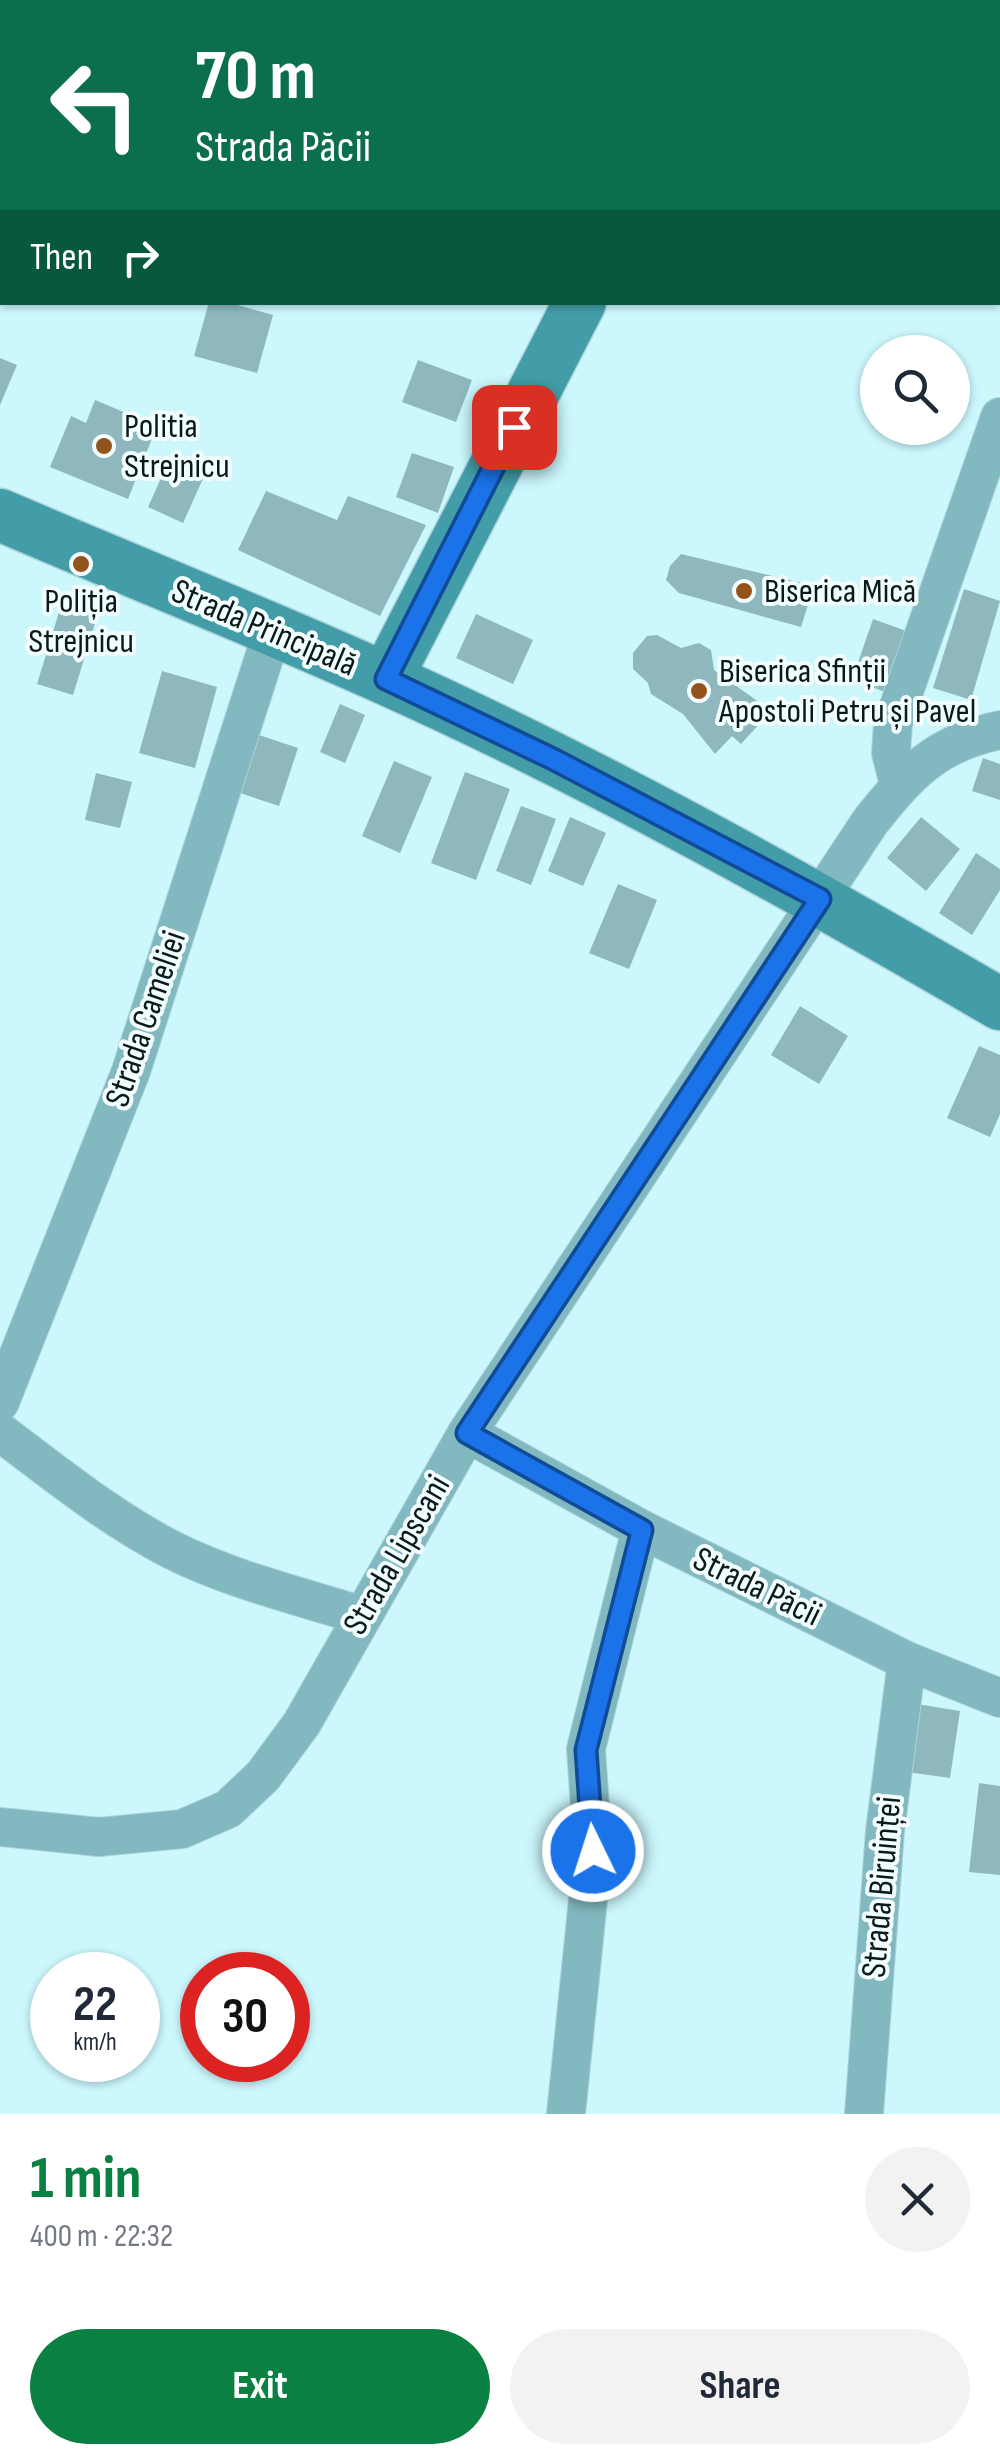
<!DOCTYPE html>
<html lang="en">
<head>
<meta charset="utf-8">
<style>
	:root { --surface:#fff; --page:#f2f2f3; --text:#1f2937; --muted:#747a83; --accent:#0b8043 }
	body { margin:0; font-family:"Sofia Sans Condensed",sans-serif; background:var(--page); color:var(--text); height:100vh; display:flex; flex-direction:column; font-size:38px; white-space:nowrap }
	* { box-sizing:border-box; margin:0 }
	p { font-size:32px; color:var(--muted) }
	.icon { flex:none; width:55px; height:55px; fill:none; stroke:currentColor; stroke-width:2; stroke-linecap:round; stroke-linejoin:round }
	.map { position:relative; height:2114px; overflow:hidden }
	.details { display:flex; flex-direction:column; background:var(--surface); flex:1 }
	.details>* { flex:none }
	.banner { position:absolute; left:0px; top:0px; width:1000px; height:305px; box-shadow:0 2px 8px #0004; background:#0b6e4f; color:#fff; overflow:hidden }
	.controls { position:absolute; left:860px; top:335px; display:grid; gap:20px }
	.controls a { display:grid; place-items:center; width:110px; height:110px; border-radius:50%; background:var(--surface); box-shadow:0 2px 8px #0004; font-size:50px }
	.speed { position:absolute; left:30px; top:1952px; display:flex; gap:20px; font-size:50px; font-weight:700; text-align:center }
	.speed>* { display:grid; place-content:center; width:130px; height:130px; border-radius:50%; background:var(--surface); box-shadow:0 2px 8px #0004; line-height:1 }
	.speed small { font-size:25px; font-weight:400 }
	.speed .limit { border:15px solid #d22; background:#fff; color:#111 }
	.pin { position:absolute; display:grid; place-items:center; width:85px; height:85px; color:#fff; margin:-42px; border-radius:20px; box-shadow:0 5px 15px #0006 }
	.me { position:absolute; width:110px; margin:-55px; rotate:356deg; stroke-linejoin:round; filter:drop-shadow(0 0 8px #0008) }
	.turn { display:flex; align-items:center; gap:35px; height:210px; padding:0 30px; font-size:45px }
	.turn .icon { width:130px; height:130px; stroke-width:2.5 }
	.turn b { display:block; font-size:70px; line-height:85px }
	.then { display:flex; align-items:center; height:95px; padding:0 30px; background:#0003; gap:20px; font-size:38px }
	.round { display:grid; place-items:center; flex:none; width:105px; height:105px; border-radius:52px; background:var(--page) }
	.head { display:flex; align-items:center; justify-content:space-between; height:170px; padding:0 30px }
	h1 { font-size:60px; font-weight:700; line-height:75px; color:var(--accent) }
	.primary-button { display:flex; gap:20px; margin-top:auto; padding:20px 30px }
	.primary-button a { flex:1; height:115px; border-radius:60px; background:var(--accent); color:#fff; font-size:40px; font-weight:700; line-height:115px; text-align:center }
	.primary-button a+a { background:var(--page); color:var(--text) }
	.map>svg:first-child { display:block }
</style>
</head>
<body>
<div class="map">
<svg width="1000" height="2114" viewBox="0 0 1000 2114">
	<rect width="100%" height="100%" fill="#cbf7fd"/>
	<path fill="#8eb8be" d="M209 302H227L273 315 257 373 194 356Z
		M0 358 17 365 0 405Z
		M418 360 472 380 456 422 402 402Z
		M95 400 157 426 128 499 50 467 71 416 86 423Z
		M412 453 454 467 438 513 396 497Z
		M171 456 206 472 183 523 148 507Z
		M266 491 337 520 348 496 426 525 380 616 238 550Z
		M681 554 814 586 801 627 679 593 666 580 670 566Z
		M964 589 1000 601 971 700 933 688Z
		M64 596 100 607 73 695 37 684Z
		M476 614 533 640 513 684 456 658Z
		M873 619 912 633 891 694 852 680Z
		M657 635 681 648 699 643 711 650 714 670 763 705 757 714 762 721 741 744 732 736 715 754 683 714 651 694 648 683 633 669V653L647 636Z
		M162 671 217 687 195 768 139 753Z
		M340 704 365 715 345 763 320 752Z
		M256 734 298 748 279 806 237 792Z
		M983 758 1000 764V800L972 791Z
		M394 761 432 777 400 853 362 836Z
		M465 772 510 789 476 880 431 863Z
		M96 773 132 782 120 828 85 820Z
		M521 806 556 819 531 885 496 871Z
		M570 817 606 833 583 886 548 871Z
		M921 817 960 849 926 891 887 858Z
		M976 853 1000 869V890L972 935 939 913Z
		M618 884 657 900 629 969 589 953Z
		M800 1006 848 1036 819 1084 771 1055Z
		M979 1046 1000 1055V1114L990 1137 947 1118Z
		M917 1704 960 1711 950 1778 907 1772Z
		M979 1783 1000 1786V1875L969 1872Z"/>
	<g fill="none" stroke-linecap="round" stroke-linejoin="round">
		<defs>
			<path id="street" d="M899 784 891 753 893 723 1000 417
				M0 1402 131 1071 273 630
				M0 1432C56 1474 110 1518 172 1550 232 1580 299 1596 363 1616
				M467 1433 641 1529 907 1661 1000 1698
				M0 1827 99 1837 182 1829 228 1809 263 1776 302 1723 467 1433 870 822C909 773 936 743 1000 730
				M566 2114 593 1851 586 1749 641 1529
				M864 2114 885 1831 907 1661"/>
			<path id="secondary" d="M654 0V2
				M0 515C128 570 257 621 384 678 596 773 799 887 1000 1004
				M386 679 580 302"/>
		</defs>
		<use href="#street" stroke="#acd4d9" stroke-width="40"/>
		<use href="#secondary" stroke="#acd4d9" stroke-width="55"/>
		<use href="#street" stroke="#82b8bf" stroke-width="38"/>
		<use href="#secondary" stroke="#439da8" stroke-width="52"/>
	</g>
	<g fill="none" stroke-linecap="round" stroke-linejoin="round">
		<defs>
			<path id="route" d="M514 427 386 679 553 759 820 899 467 1433 642 1530 586 1750 593 1851"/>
		</defs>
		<use href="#route" stroke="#114b97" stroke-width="25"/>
		<use href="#route" stroke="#1a73e8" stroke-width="18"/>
	</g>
	<g fill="#93531c" stroke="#f4fdfe" stroke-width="4">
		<circle cx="104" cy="446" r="10"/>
		<circle cx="81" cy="564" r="10"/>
		<circle cx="744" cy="591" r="10"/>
		<circle cx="699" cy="691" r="10"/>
	</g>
	<g text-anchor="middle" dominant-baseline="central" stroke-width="8" stroke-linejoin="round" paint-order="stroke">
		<g font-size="35" fill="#091a1c" stroke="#f4fdfe" text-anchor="start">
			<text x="124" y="426">Politia<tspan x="124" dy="40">Strejnicu</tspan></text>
			<text x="764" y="591">Biserica Mică</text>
			<text x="81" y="601" text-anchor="middle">Poliția<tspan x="81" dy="40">Strejnicu</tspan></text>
			<text x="719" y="671">Biserica Sfinții<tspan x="719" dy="40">Apostoli Petru și Pavel</tspan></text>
		</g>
		<g font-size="35" fill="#091a1c" stroke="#f4fdfe">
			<text transform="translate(264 628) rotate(23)">Strada Principală</text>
			<text transform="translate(146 1019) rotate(-71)">Strada Cameliei</text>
			<text transform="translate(397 1555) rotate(-60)">Strada Lipscani</text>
			<text transform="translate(757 1587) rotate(26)">Strada Păcii</text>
			<text transform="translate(882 1887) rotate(-85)">Strada Biruinței</text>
		</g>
	</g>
</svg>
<div class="controls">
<a><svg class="icon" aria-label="search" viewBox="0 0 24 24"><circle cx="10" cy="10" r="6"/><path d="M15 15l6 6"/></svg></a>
</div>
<div class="speed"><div>22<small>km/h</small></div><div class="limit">30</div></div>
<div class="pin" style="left:514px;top:427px;background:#d93025"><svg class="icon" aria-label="arrive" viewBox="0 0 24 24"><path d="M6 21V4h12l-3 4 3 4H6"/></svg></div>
<svg class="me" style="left:593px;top:1851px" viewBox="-20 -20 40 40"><circle r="17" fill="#1a73e8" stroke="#fff" stroke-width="3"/><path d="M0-11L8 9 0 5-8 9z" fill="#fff"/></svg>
<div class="banner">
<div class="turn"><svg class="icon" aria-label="left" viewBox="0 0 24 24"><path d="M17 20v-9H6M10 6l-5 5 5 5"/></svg><div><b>70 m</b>Strada Păcii</div></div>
<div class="then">Then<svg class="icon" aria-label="right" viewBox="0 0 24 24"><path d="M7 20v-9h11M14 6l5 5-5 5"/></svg></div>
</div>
</div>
<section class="details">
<div class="head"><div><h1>1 min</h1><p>400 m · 22:32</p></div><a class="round"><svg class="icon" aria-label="close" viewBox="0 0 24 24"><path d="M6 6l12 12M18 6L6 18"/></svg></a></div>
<div class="primary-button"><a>Exit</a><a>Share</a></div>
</section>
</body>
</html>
